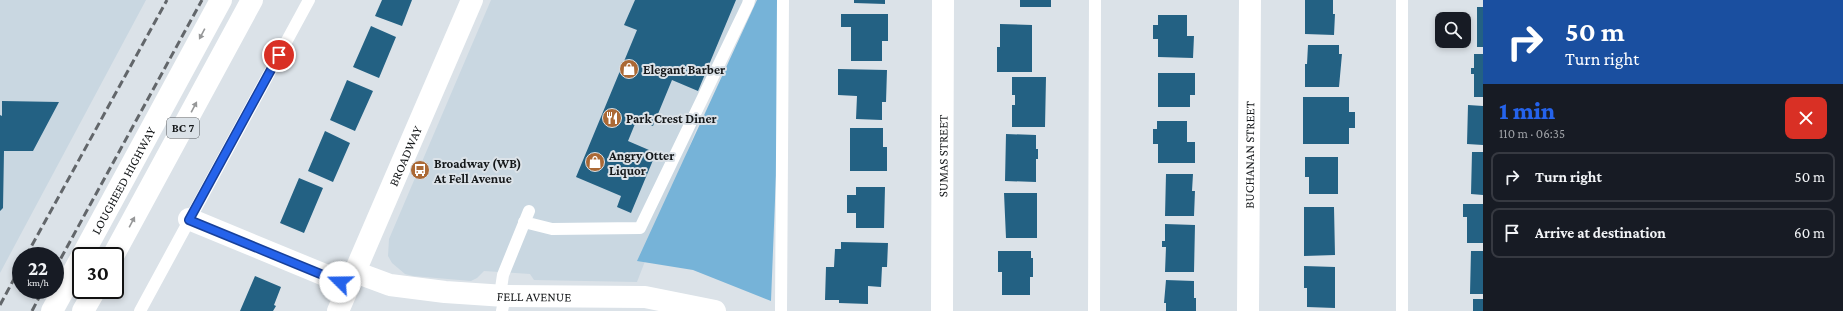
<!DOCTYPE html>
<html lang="en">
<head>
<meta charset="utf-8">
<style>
	:root { --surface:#171b24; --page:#242831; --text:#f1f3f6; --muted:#9ea1a6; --line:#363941; --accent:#2563eb }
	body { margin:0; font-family:"Crimson Pro",serif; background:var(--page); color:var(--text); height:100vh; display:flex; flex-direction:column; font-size:15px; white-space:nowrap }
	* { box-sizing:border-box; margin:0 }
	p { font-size:13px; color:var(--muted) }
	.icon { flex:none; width:22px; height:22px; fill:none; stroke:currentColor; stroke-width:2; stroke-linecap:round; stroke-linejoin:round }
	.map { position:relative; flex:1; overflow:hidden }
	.side { display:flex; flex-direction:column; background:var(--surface); width:360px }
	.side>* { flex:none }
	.guide { background:#1a4fa0; color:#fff; overflow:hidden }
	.tools { position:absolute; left:1435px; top:12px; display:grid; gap:8px }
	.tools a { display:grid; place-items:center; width:36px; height:36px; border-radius:8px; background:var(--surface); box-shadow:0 2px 6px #0003; font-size:20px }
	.speed { position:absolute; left:12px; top:247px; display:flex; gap:8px; font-size:20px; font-weight:700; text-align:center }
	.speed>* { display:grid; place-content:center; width:52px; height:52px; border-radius:50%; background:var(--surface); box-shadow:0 2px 6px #0003; line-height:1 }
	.speed small { font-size:10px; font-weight:400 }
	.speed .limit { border:2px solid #111; border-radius:6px; background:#fff; color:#111 }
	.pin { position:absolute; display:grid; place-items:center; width:34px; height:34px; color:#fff; margin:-17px; border:2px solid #fff; border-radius:50%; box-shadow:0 1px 4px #0007 }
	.me { position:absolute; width:44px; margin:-22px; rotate:292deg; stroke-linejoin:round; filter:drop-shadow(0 0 3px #0008) }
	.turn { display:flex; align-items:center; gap:14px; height:84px; padding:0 16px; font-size:18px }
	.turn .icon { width:52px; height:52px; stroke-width:2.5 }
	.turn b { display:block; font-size:28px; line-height:34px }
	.round { display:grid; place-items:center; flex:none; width:42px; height:42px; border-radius:8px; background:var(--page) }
	.head { display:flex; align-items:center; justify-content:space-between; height:68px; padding:0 16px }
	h1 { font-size:24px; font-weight:800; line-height:30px; color:var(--accent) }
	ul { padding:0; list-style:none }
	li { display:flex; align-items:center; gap:12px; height:50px; margin:0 8px 6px; padding:0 8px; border:2px solid var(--line); border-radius:8px }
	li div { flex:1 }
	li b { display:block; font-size:15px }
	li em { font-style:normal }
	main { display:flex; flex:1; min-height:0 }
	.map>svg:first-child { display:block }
</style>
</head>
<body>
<main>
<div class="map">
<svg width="1483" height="311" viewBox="0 0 1483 311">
	<rect width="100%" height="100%" fill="#dbe2e8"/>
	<path fill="#c9d7e1" d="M0 0H146L0 273Z
		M491 0H746L637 282 534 280 530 274 484 271 477 278 471 281 413 276 405 274 392 263 388 256 389 239Z"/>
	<path fill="#76b3d8" d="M757 0H783L771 301 693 270 637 261Z"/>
	<path fill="#236183" d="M382 0H412L402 26 375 16Z
		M635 0H736L698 91 672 80 653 126 637 119 628 141 656 153 631 213 617 207 621 196 576 177 637 30 624 25Z
		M854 0H885V4L854 3Z
		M1020 0H1051V7H1020Z
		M1305 0H1333V14H1335L1334 35 1305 34Z
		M1477 7H1483V47H1477Z
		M841 14H888V41H882V61H851V27H841Z
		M1158 15H1187V36H1194L1193 58 1158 57V39H1153V25H1158Z
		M1000 24 1032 25V72H997V47H1000Z
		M371 26 396 37 379 78 353 67Z
		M1308 45H1339V54H1342L1339 87H1305V64H1307Z
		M1474 54H1483V97H1474V74H1471V68H1474Z
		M838 69 887 70 886 102H882V120L856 119 857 96 838 95Z
		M1158 73H1195V95H1190V107H1158Z
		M1012 77H1046L1045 127H1012V105H1015V95H1012Z
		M347 80 373 91 355 131 330 120Z
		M1303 97H1349V112H1355V128H1349V144H1303Z
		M2 101 59 102 33 151H4L3 208 0 211V115L2 116Z
		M1468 105 1483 106V145L1467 144Z
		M1157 121H1187V142H1195V163H1158V144H1153V129H1157Z
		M850 128H883V147H887V171H850Z
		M325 131 350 143 333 182 308 171Z
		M1006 134 1036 135V149H1038V159H1036V182L1005 181Z
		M1472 152H1483V195L1471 194Z
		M1305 157H1338V194H1309V177H1305Z
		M1166 174H1193L1192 191H1195L1194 216H1165Z
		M299 178 323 188 304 233 280 223Z
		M856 187H885L884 228H856V213H847V195H856Z
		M1004 193H1037V238H1006Z
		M1463 204H1483V243H1467V217H1463Z
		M1304 207H1334L1335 255 1304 256Z
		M1165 224 1195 225 1194 272H1165L1166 247H1162V241H1165Z
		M841 242 888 243 887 267H882L881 287 868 286V304L839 303V300H825L826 267H834L835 249H841Z
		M998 251H1031V258H1033V277H1030V295H1002V272H998Z
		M1471 251H1483V294H1470Z
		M1304 266 1335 267V308L1307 307V288H1304Z
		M255 276 281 287 274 305 276 306 273 311H240Z
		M1166 280 1194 281V298H1196V311H1166V303H1164Z
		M1473 299H1483V311H1473Z"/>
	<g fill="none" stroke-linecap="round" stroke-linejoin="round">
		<path stroke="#fff" stroke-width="12" d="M1402 0V311
			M524 222 552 229 640 228 748 4 749 0
			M500 295 503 275 529 211
			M140 311 309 0
			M502 311 505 296
			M781 311 783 0
			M1094 311 1095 0"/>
		<g stroke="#fff" stroke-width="22">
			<path d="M189 219 349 285"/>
			<path id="s1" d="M355 272 390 285 445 292 505 296 645 297 715 311"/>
			<path id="s2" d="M942 311 943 0"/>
			<path id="s3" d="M1248 311 1250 0"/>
		</g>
		<path stroke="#fff" stroke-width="22" id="s4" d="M338 311 472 0"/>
		<g stroke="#fff" stroke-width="22">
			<path id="s5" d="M82 256 221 0"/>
			<path d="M113 256 252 0"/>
			<path d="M52 311 81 258"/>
			<path d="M83 311 95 290"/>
		</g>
		<path stroke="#62666a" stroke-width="3" stroke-dasharray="8 4" stroke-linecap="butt" d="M26 256 167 0
			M55 269 202 0
			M0 305 21 266
			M32 311 43 290"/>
	</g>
	<defs><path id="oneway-solid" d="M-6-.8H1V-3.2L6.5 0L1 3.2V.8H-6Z"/></defs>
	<g fill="#969798">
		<use href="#oneway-solid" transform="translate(202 34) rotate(118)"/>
		<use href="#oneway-solid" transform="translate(194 107) rotate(-62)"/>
		<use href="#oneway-solid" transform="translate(132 222) rotate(-62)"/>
	</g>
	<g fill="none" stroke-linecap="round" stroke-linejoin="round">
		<defs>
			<path id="route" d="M279 55 189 220 340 282"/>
		</defs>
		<use href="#route" stroke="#184099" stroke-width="10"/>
		<use href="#route" stroke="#2563eb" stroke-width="7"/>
	</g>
	<defs>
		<symbol id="shop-disc" viewBox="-11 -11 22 22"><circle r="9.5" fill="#ab6935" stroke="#dbe2e8"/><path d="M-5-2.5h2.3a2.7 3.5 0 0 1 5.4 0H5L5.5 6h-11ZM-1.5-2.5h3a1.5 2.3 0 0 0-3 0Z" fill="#fff"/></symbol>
		<symbol id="restaurant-disc" viewBox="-11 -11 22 22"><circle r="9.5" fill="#ab6935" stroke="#dbe2e8"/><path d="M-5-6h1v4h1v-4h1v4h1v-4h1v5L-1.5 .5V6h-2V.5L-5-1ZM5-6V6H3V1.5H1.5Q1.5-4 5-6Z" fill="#fff"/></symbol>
		<symbol id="bus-disc" viewBox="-11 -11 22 22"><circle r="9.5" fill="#ab6935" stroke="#dbe2e8"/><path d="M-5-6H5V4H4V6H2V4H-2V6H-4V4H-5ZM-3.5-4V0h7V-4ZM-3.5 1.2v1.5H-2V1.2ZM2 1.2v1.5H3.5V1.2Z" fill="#fff"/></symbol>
	</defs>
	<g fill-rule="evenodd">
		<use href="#shop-disc" x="618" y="58" width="22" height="22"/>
		<use href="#restaurant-disc" x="601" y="107" width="22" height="22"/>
		<use href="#shop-disc" x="584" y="151" width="22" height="22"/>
		<use href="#bus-disc" x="409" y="159" width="22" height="22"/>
	</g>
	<g text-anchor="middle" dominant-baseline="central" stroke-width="4" stroke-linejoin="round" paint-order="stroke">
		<rect fill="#dbe2e8" stroke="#505558" stroke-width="1" x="167" y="118" width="32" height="20" rx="3"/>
		<g font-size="12" font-weight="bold" fill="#15181a">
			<text x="183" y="128">BC 7</text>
		</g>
		<g font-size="13" font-weight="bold" fill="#15181a" stroke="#dbe2e8" text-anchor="start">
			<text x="643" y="69">Elegant Barber</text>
			<text x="626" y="118">Park Crest Diner</text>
			<text x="609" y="155">Angry Otter<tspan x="609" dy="15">Liquor</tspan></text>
			<text x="434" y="163">Broadway (WB)<tspan x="434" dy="15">At Fell Avenue</tspan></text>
		</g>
		<g font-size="13" fill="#15181a" stroke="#dbe2e8">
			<text stroke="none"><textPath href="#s4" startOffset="169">BROADWAY</textPath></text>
			<text stroke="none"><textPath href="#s2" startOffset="155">SUMAS STREET</textPath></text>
			<text stroke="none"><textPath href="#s3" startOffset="156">BUCHANAN STREET</textPath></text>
			<text stroke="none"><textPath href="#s5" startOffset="86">LOUGHEED HIGHWAY</textPath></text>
			<text stroke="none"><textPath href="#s1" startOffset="182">FELL AVENUE</textPath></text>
		</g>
	</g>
</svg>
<div class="tools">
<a><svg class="icon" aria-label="search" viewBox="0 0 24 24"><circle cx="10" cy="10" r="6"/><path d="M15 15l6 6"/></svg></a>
</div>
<div class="speed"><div>22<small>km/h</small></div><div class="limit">30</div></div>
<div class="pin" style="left:279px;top:55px;background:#d93025"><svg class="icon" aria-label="arrive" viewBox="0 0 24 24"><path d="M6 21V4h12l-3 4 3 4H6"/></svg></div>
<svg class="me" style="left:340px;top:282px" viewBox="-20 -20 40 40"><circle r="19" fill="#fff"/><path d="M0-13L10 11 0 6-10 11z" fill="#2563eb"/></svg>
</div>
<section class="side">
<div class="guide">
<div class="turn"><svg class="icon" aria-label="right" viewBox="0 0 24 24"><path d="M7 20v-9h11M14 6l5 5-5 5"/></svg><div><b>50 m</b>Turn right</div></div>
</div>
<div class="head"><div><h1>1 min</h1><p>110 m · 06:35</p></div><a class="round" style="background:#d93025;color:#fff"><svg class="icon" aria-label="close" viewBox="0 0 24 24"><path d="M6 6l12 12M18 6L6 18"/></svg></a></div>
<ul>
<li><svg class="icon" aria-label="right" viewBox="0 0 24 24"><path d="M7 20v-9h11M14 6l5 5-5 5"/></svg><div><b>Turn right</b></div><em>50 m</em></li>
<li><svg class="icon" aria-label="arrive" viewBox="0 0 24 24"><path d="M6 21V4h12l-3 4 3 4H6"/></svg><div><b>Arrive at destination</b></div><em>60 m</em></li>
</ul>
</section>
</main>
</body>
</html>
